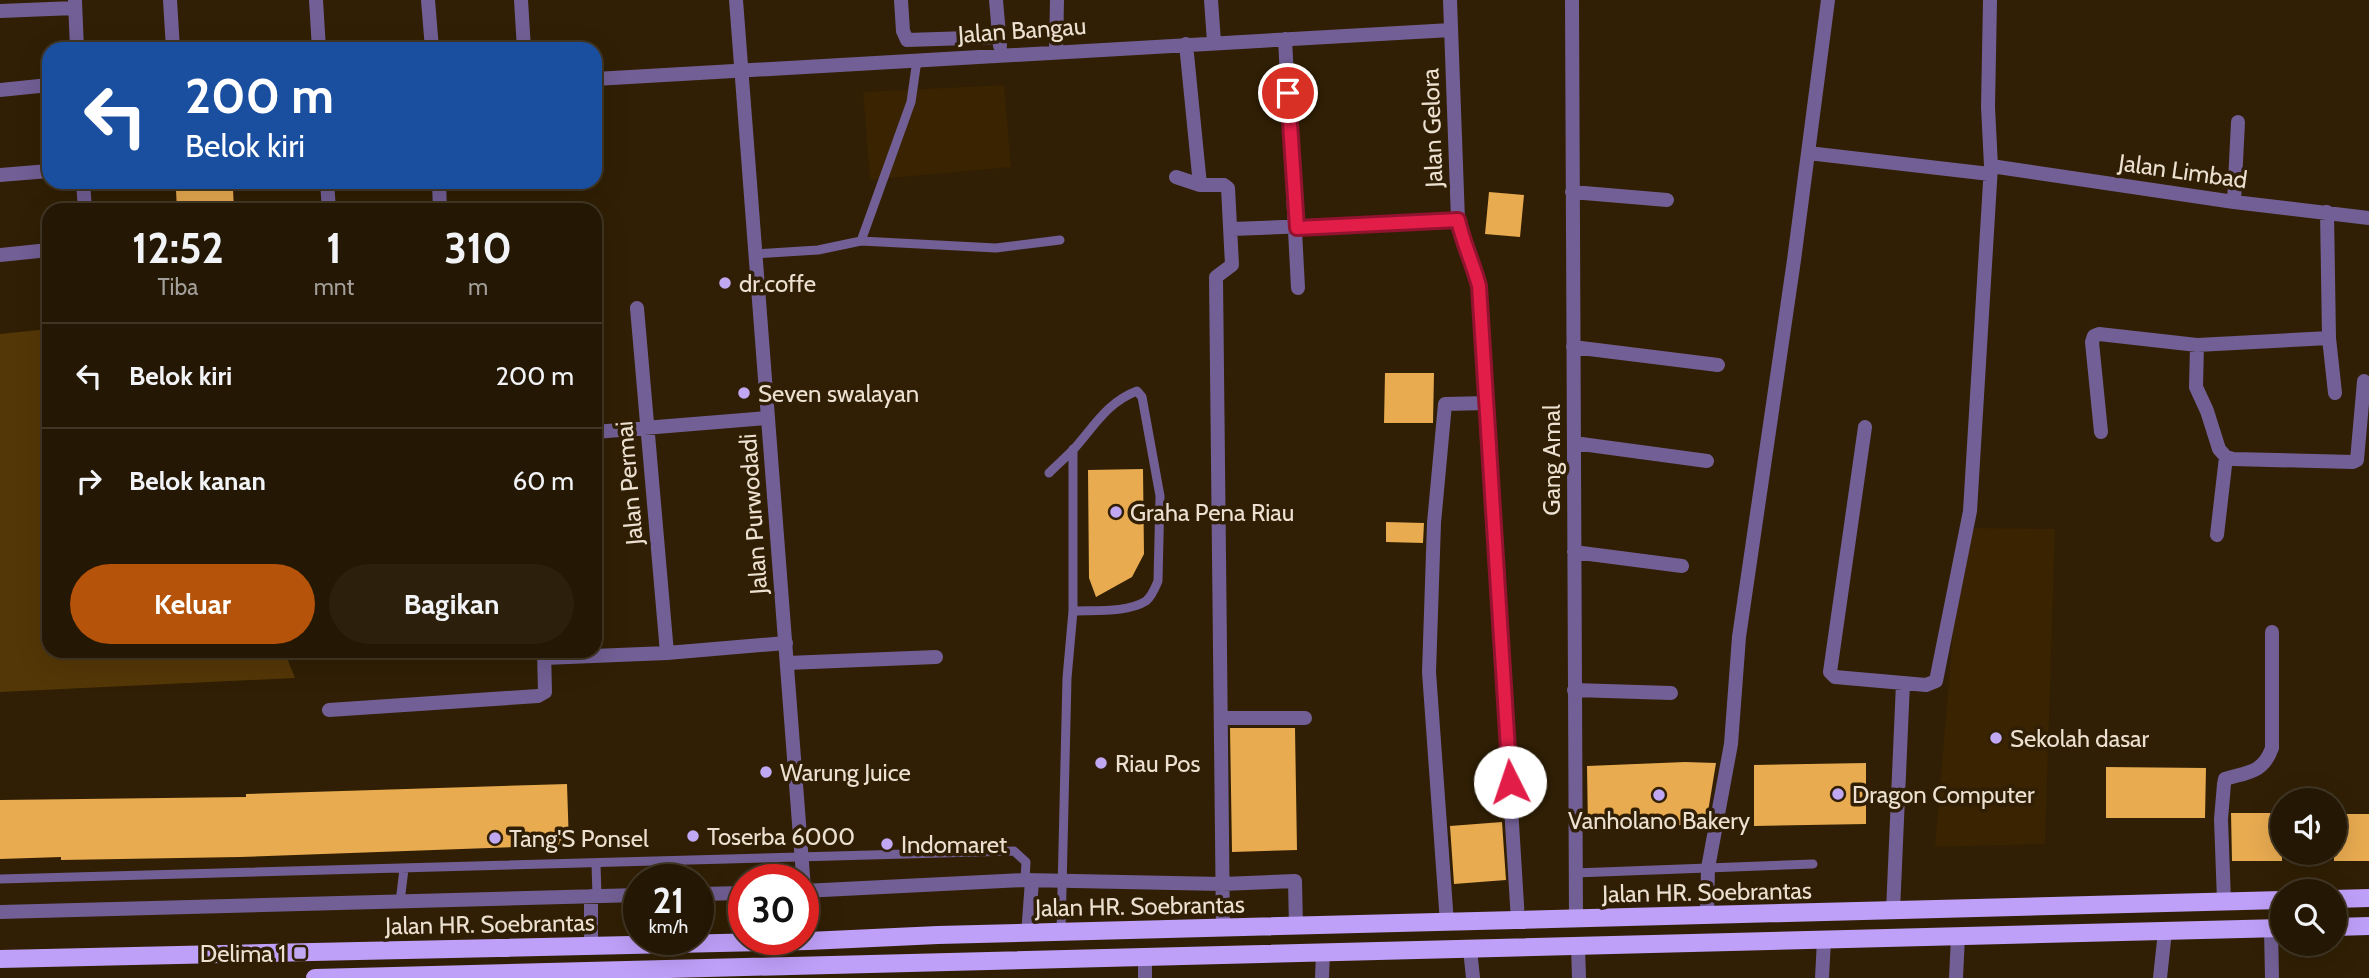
<!DOCTYPE html>
<html lang="id">
<head>
<meta charset="utf-8">
<style>
	:root { --surface:#241703; --page:#2c200d; --text:#f1f3f6; --muted:#a39f9a; --line:#413625; --accent:#b45309 }
	body { margin:0; font-family:Cabin,sans-serif; background:var(--page); color:var(--text); height:100vh; display:flex; flex-direction:column; font-size:26px; white-space:nowrap }
	* { box-sizing:border-box; margin:0 }
	p { font-size:23px; color:var(--muted) }
	.icon { flex:none; width:38px; height:38px; fill:none; stroke:currentColor; stroke-width:2; stroke-linecap:round; stroke-linejoin:round }
	.map { position:relative; flex:1; overflow:hidden }
	.drawer { position:absolute; left:42px; top:203px; width:560px; height:455px; display:flex; flex-direction:column; background:var(--surface); border-radius:21px; box-shadow:0 7px 28px #0002,0 0 0 2px var(--line) }
	.drawer>* { flex:none }
	.top-card { position:absolute; left:42px; top:42px; width:560px; height:147px; border-radius:21px; box-shadow:0 7px 28px #0002,0 0 0 2px var(--line); background:#1a4fa0; color:#fff; overflow:hidden }
	.tools { position:absolute; left:2270px; top:788px; display:grid; gap:14px }
	.tools a { display:grid; place-items:center; width:77px; height:77px; border-radius:50%; background:var(--surface); box-shadow:0 7px 28px #0002,0 0 0 2px var(--line); font-size:35px }
	.speed { position:absolute; left:623px; top:864px; display:flex; gap:14px; font-size:35px; font-weight:700; text-align:center }
	.speed>* { display:grid; place-content:center; width:91px; height:91px; border-radius:50%; background:var(--surface); box-shadow:0 7px 28px #0002,0 0 0 2px var(--line); line-height:1 }
	.speed small { font-size:18px; font-weight:400 }
	.speed .limit { border:10px solid #d22; background:#fff; color:#111 }
	.pin { position:absolute; display:grid; place-items:center; width:60px; height:60px; color:#fff; margin:-30px; border:4px solid #fff; border-radius:50%; box-shadow:0 2px 7px #0007 }
	.me { position:absolute; width:77px; margin:-38px; rotate:356deg; stroke-linejoin:round; filter:drop-shadow(0 0 5px #0008) }
	.turn { display:flex; align-items:center; gap:24px; height:147px; padding:0 28px; font-size:32px }
	.turn .icon { width:91px; height:91px; stroke-width:2.5 }
	.turn b { display:block; font-size:49px; line-height:60px }
	.eta { display:flex; justify-content:space-evenly; align-items:center; height:119px; text-align:center }
	.eta b { font-size:42px; font-weight:700; line-height:49px }
	.action { display:flex; gap:14px; margin-top:auto; padding:14px 28px }
	.action a { flex:1; height:80px; border-radius:42px; background:var(--accent); color:#fff; font-size:28px; font-weight:700; line-height:80px; text-align:center }
	.action a+a { background:var(--page); color:var(--text) }
	ul { padding:0; list-style:none }
	li { display:flex; align-items:center; gap:21px; height:105px; padding:0 28px; border-top:2px solid var(--line) }
	li div { flex:1 }
	li b { display:block; font-size:26px }
	li em { font-style:normal }
	.map>svg:first-child { display:block }
</style>
</head>
<body>
<div class="map">
<svg width="2369" height="978" viewBox="0 0 2369 978">
	<rect width="100%" height="100%" fill="#301f04"/>
	<path fill="#392300" d="M1004 85 1011 167 870 180 863 92Z
		M1973 528 2055 529 2045 844 1935 847 1953 632Z"/>
	<path fill="#543707" d="M49 329V651H284L295 678 0 692V334Z"/>
	<path fill="#e8ab50" d="M233 189 234 210H177L176 190Z
		M1489 192 1524 195 1520 237 1485 234Z
		M1385 373H1434L1433 423H1384Z
		M1143 469 1144 554 1132 577 1096 597 1089 578 1088 470Z
		M1386 522 1424 523 1423 543 1386 542Z
		M1230 728H1295L1297 850 1232 852Z
		M1685 762 1716 763 1706 824 1588 829 1587 766Z
		M1866 763V824L1754 826V765Z
		M2106 767 2206 768 2205 818H2106Z
		M567 784 569 845 240 857 61 860V857L0 859V800L246 797V794Z
		M2231 813H2282V861H2232Z
		M2334 814H2369V861H2334Z
		M1502 822 1506 880 1454 884 1450 826Z"/>
	<g fill="none" stroke-linecap="round" stroke-linejoin="round">
		<path stroke="#725f95" stroke-width="9" d="M861 241 996 248 1060 240
			M756 254 818 250 861 241 911 102 917 60
			M1049 473C1057 465 1065 458 1073 450 1093 428 1107 402 1137 391L1142 397 1160 496 1158 581C1155 588 1152 596 1146 601 1127 613 1095 610 1073 611L1067 678 1061 932
			M1073 611V449
			M596 864 597 896
			M1575 873 1813 864
			M0 879 1014 851 1026 862 1025 880
			M400 902 404 869"/>
		<path stroke="#725f95" stroke-width="14" d="M170 0 173 49
			M316 0 319 49
			M428 0 432 49
			M521 0 524 49
			M901 0 903 31 907 40 999 37
			M996 0 1000 46
			M1211 0 1214 42
			M1450 0 1458 220C1463 243 1472 263 1479 286L1518 921
			M1572 0 1576 919
			M75 1 77 49
			M0 11 75 8
			M1285 39 1298 288
			M1186 44 1200 185
			M1056 51 1057 0
			M595 79 1451 30
			M0 90 49 85
			M1808 153 1990 174
			M1991 166 2234 202 2369 218
			M0 175 49 171
			M1176 177 1200 185H1224L1228 188 1232 265 1216 277 1223 929
			M83 182 85 210
			M327 182 329 210
			M439 182 440 210
			M1572 192 1667 200
			M2234 202 2238 122
			M2327 212 2329 338 2335 393
			M1232 229 1458 220
			M0 255 49 250
			M637 308 667 653
			M2197 345 2196 387 2207 411 2219 449 2226 457 2233 459 2353 462 2357 460 2364 381
			M1573 347 1718 365
			M1865 427 1830 672 1835 677 1926 685 1936 681 1970 511 1991 166 1988 107 1990 0
			M595 432 768 418
			M2101 432 2092 342 2094 336 2099 334 2197 345 2329 338
			M1574 443 1707 461
			M2217 535 2226 457
			M1574 552 1682 566
			M544 658 667 653 786 643
			M787 663 936 657
			M1574 690 1671 693
			M329 710 538 696 545 692 544 651
			M1221 718H1305
			M803 891 1025 880 1222 884 1295 881 1296 927
			M698 894 744 893
			M591 896V946
			M2224 901 2221 819 2224 784 2225 779C2248 772 2263 773 2272 748V632
			M1893 911 1903 683
			M0 912 639 895
			M1707 916 1708 868 1731 744 1739 637 1794 260 1828 0
			M1447 923 1429 672 1434 523 1445 404 1488 403
			M2271 928 2272 978
			M1028 934 1032 881
			M1578 946 1579 978
			M1470 949 1473 978
			M1145 978V957
			M1322 978 1323 952
			M1822 978 1824 940
			M1956 978 1958 936
			M2160 978 2165 931"/>
		<path stroke="#725f95" stroke-width="14" d="M736 0 808 941"/>
		<path stroke="#bfa0f9" stroke-width="18" d="M2334 899 2369 898
			M2334 927 2369 926
			M0 959 808 941 938 935 2282 900
			M315 978 2282 928"/>
	</g>
	<g fill="none" stroke-linecap="round" stroke-linejoin="round">
		<defs>
			<path id="route" d="M1288 93 1297 228 1458 220C1463 243 1473 263 1479 286L1510 782"/>
		</defs>
		<use href="#route" stroke="#92132f" stroke-width="18"/>
		<use href="#route" stroke="#e11d48" stroke-width="12"/>
	</g>
	<g fill="#c1a8f3" stroke="#301f04" stroke-width="2.5">
		<circle cx="725" cy="283" r="7"/>
		<circle cx="744" cy="393" r="7"/>
		<circle cx="1116" cy="512" r="7"/>
		<circle cx="1996" cy="738" r="7"/>
		<circle cx="1101" cy="763" r="7"/>
		<circle cx="766" cy="772" r="7"/>
		<circle cx="1838" cy="794" r="7"/>
		<circle cx="1659" cy="795" r="7"/>
		<circle cx="693" cy="836" r="7"/>
		<circle cx="495" cy="838" r="7"/>
		<circle cx="887" cy="844" r="7"/>
		<rect x="293" y="946" width="14" height="14" rx="3.5"/>
	</g>
	<g text-anchor="middle" dominant-baseline="central" stroke-width="7" stroke-linejoin="round" paint-order="stroke">
		<g font-size="24" fill="#ece0d1" stroke="#301f04">
			<text transform="translate(1022 30) rotate(-4)">Jalan Bangau</text>
			<text transform="translate(1432 128) rotate(-92)">Jalan Gelora</text>
			<text transform="translate(2183 171) rotate(8)">Jalan Limbad</text>
			<text transform="translate(1551 460) rotate(-90)">Gang Amal</text>
			<text transform="translate(629 483) rotate(-95)">Jalan Permai</text>
			<text transform="translate(753 514) rotate(-94)">Jalan Purwodadi</text>
			<text transform="translate(1707 892) rotate(-1)">Jalan HR. Soebrantas</text>
			<text transform="translate(1140 906) rotate(-1)">Jalan HR. Soebrantas</text>
			<text transform="translate(490 924) rotate(-1)">Jalan HR. Soebrantas</text>
		</g>
		<g font-size="24" fill="#ece0d1" stroke="#301f04" text-anchor="start">
			<text x="739" y="283">dr.coffe</text>
			<text x="758" y="393">Seven swalayan</text>
			<text x="1130" y="512">Graha Pena Riau</text>
			<text x="2010" y="738">Sekolah dasar</text>
			<text x="1115" y="763">Riau Pos</text>
			<text x="780" y="772">Warung Juice</text>
			<text x="1852" y="794">Dragon Computer</text>
			<text x="1659" y="820" text-anchor="middle">Vanholano Bakery</text>
			<text x="707" y="836">Toserba 6000</text>
			<text x="509" y="838">Tang'S Ponsel</text>
			<text x="901" y="844">Indomaret</text>
			<text x="286" y="953" text-anchor="end">Delima 1</text>
		</g>
	</g>
</svg>
<div class="tools">
<a><svg class="icon" aria-label="sound" viewBox="0 0 24 24"><path d="M4 9h4l5-4v14l-5-4H4zM17 9q2 3 0 6"/></svg></a>
<a><svg class="icon" aria-label="search" viewBox="0 0 24 24"><circle cx="10" cy="10" r="6"/><path d="M15 15l6 6"/></svg></a>
</div>
<div class="speed"><div>21<small>km/h</small></div><div class="limit">30</div></div>
<div class="pin" style="left:1288px;top:93px;background:#d93025"><svg class="icon" aria-label="arrive" viewBox="0 0 24 24"><path d="M6 21V4h12l-3 4 3 4H6"/></svg></div>
<svg class="me" style="left:1510px;top:782px" viewBox="-20 -20 40 40"><circle r="19" fill="#fff"/><path d="M0-13L10 11 0 6-10 11z" fill="#e11d48"/></svg>
<div class="top-card">
<div class="turn"><svg class="icon" aria-label="left" viewBox="0 0 24 24"><path d="M17 20v-9H6M10 6l-5 5 5 5"/></svg><div><b>200 m</b>Belok kiri</div></div>
</div>
<section class="drawer">
<div class="eta">
<div><b>12:52</b><p>Tiba</p></div>
<div><b>1</b><p>mnt</p></div>
<div><b>310</b><p>m</p></div>
</div>
<ul>
<li><svg class="icon" aria-label="left" viewBox="0 0 24 24"><path d="M17 20v-9H6M10 6l-5 5 5 5"/></svg><div><b>Belok kiri</b></div><em>200 m</em></li>
<li><svg class="icon" aria-label="right" viewBox="0 0 24 24"><path d="M7 20v-9h11M14 6l5 5-5 5"/></svg><div><b>Belok kanan</b></div><em>60 m</em></li>
</ul>
<div class="action"><a>Keluar</a><a>Bagikan</a></div>
</section>
</div>
</body>
</html>
